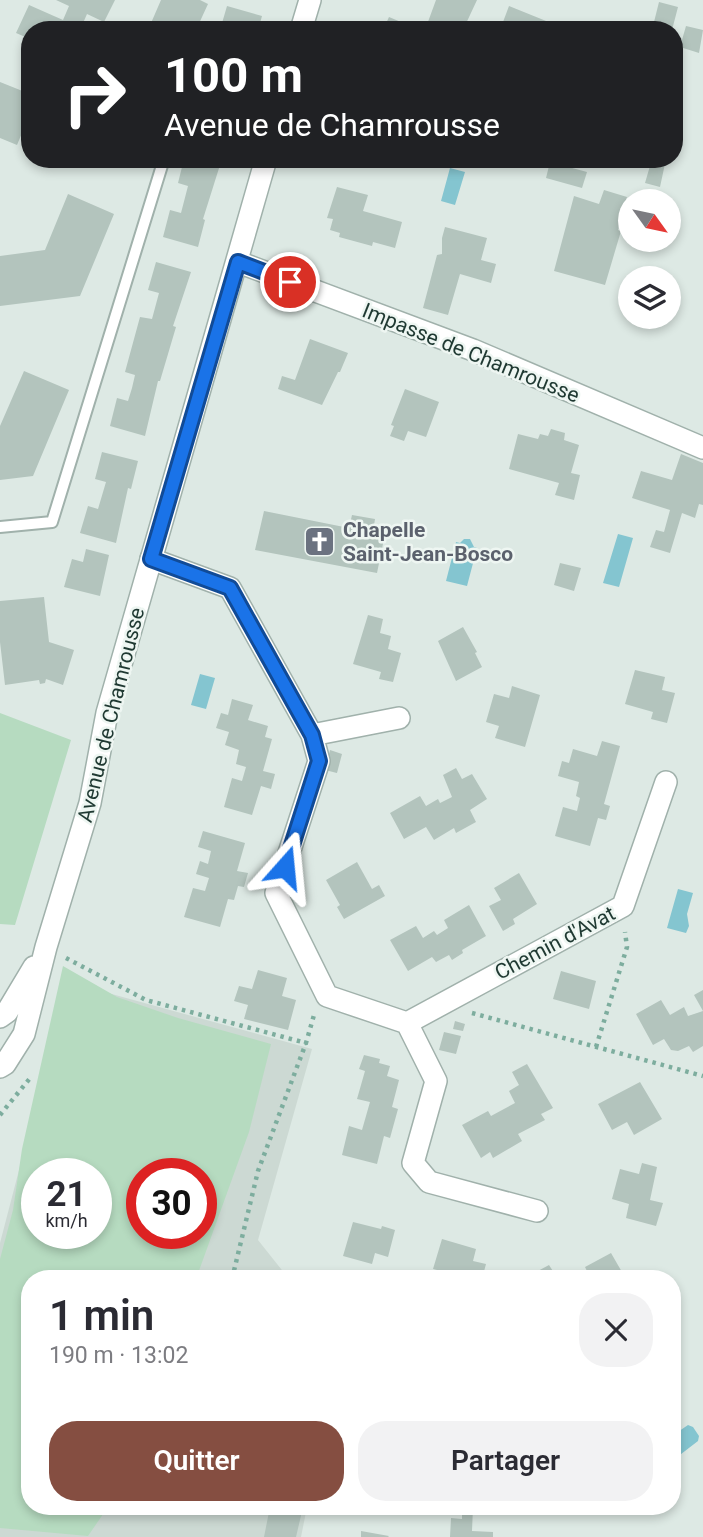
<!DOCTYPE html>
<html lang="fr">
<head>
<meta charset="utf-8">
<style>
	:root { --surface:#fff; --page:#f2f2f3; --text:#2b2b33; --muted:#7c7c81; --accent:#854e41 }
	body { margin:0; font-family:Roboto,sans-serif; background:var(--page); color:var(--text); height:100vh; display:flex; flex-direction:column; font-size:26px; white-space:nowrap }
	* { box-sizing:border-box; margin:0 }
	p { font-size:23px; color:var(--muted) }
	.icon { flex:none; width:38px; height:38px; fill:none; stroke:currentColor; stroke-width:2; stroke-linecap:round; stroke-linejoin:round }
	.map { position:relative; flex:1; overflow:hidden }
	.drawer { position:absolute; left:21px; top:1270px; width:660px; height:245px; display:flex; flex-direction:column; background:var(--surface); border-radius:28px; box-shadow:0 4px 10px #0003 }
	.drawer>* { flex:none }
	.banner { position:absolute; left:21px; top:21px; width:662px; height:147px; border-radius:28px; box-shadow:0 4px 10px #0003; background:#202124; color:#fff; overflow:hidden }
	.needle { width:46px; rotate:123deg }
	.tools { position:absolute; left:618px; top:189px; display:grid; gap:14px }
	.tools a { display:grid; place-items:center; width:63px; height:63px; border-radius:50%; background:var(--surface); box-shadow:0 4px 10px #0003; font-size:35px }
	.speed { position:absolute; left:21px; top:1158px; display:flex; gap:14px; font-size:35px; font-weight:700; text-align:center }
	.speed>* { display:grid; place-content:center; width:91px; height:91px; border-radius:50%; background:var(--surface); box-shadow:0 4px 10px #0003; line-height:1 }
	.speed small { font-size:18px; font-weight:400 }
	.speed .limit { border:10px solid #d22; background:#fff; color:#111 }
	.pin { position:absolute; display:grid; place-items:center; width:60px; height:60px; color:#fff; margin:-30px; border:4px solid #fff; border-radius:50%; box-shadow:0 2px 7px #0007 }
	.me { position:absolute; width:77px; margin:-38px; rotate:18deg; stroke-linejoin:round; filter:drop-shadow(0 0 5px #0008) }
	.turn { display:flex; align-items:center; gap:24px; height:147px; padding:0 28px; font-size:32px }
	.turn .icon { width:91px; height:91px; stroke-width:2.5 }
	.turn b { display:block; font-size:49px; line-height:60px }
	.round { display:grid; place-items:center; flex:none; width:74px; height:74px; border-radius:28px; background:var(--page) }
	.summary { display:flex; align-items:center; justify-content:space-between; height:119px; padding:0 28px }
	h1 { font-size:42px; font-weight:600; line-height:52px }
	.button { display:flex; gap:14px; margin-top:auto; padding:14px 28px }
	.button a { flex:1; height:80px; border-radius:28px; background:var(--accent); color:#fff; font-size:28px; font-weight:600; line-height:80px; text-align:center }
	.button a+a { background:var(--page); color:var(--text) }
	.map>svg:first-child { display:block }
</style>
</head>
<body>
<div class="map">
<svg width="703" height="1537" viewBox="0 0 703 1537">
	<rect width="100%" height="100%" fill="#dde9e4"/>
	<path fill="#ccd9d3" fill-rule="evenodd" d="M68 982 312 1049 258 1240 289 1279H30V1507H307L301 1537H0V1243ZM37 1174H96V1234H37ZM142 1174H201V1234H142Z"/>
	<path fill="#b6dbc0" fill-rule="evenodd" d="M0 713 71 740 15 925 0 924Z
		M63 966 117 997 178 1018 271 1044 249 1132 196 1279H30V1507H108L88 1536 0 1528V1259L13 1210 22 1149ZM37 1174H96V1234H37ZM142 1174H201V1234H142Z"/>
	<path fill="#84c5d0" d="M450 168 465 172 455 205 441 201Z
		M618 534 633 538 619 587 603 583Z
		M464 539H470L474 547 477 548 467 586 446 581 456 542 460 543Z
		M200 674 215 678 206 709 191 705Z
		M678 889 693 893 687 914 689 926 686 933 667 928Z
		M688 1425 693 1427 699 1436 698 1441 672 1461V1436Z"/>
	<path fill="#b3c4bd" d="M56 0H115L104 22 87 14 80 30H30V39L16 33 29 5 63 20 69 6Z
		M161 0H200L208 4 196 30H148Z
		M436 0H477L463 30H425Z
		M659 2 678 7 672 30H652Z
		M227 6 262 16 258 30H220Z
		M509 6 556 25 554 30H500Z
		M389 17 420 30H383Z
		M686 26 703 30 699 53 680 47Z
		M0 82 30 94 28 119 30 120V132L28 135 22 133 17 145 0 138Z
		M184 159H198L220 165 203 219 205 220 198 247 163 237 170 210 181 213 188 186 178 183Z
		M652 159H666L660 187 645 183Z
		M550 162 587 172 582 188 546 178Z
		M337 187 368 195 363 211 402 222 395 248 373 242 372 246 339 237 340 233 330 230 333 219 327 218Z
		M604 190 627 197 618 230 621 231 605 285 554 271 574 196 599 204Z
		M68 194 114 214 80 296 0 306V256L45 250Z
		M445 227 487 238 481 260 496 264 491 283 460 274 448 315 423 308 437 255 442 254V238Z
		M156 262 191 272 173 326 176 327 160 381H158L145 436 110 426 117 398 128 401 132 388 135 375 125 372 140 317 152 319 159 293 148 290Z
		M310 339 348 353 340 372H338L322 405 278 389 282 376 295 380Z
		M24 371 69 390 33 476 0 480V426Z
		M405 389 439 402 426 437 408 431 404 441 390 436 394 426 391 425Z
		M551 429 565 433 564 440 579 445 571 473 580 475 574 500 555 495 559 483 509 469 518 434 538 439 540 434 548 436Z
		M102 452 138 461 131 489 128 488 116 543 80 533 88 506 98 509 106 482 95 479Z
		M681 454 703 463V505L699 504 695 518 682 513 670 553 650 547 656 530 664 532 670 510 632 498 641 471 672 480Z
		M264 511 349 528 352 515 375 519 373 532 385 534 377 573 255 550Z
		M86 549 109 555 100 596 64 587 72 559 83 562Z
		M560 563 581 568 574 591 554 585Z
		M44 597 49 642 74 650 63 685 46 679 45 683 40 684 39 680 5 685 0 642V601Z
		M368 615 383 619 380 633 391 636 388 649 401 653 393 682 379 679 381 672 353 664Z
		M463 627 477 652 475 653 482 667 456 681 438 641Z
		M635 670 665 677 662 690 675 693 667 723 651 719 653 712 625 704Z
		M512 686 540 695 525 747 495 738 499 726 486 722 494 694 509 698Z
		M232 699 253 705 248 720 268 726 265 737 272 739 263 771 275 774 271 789 261 786 252 815 224 807 232 778 242 781 246 767 236 764 239 750 225 745 229 732 216 728 221 713 228 715Z
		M602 741 620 746 604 804 610 806 606 820 598 818 590 846 555 836 563 807 577 811 580 798 576 796 579 782 558 776 562 761 569 763 573 749 597 756Z
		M330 750 342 754 337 773 325 770Z
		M456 768 462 779 472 774 487 799 470 810 476 822 456 833 454 828 434 840 426 827 404 839 390 813 420 796 426 806 438 799 440 803 452 797 443 775Z
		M203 831 245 843 237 871 248 873 244 887 238 886 234 900 228 899 220 927 184 917 193 888 205 891 209 878 196 874 200 861 208 864 211 851 198 847Z
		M357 862 372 889 379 885 385 896 344 919 337 907 340 905 326 880Z
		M519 873 537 904 513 919 515 924 503 931 489 906 501 900 494 888Z
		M469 905 486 936 462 950 463 953 452 960 449 955 436 962 432 957 408 971 390 940 416 926 423 938 434 931 437 935 448 928 444 920Z
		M258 970 287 978 282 996 296 1000 288 1030 244 1019 248 1005 234 1001 239 986 252 989Z
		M561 971 596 981 589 1009 553 999Z
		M703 990V1046L693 1052 689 1046 678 1051 671 1050 664 1039 653 1045 636 1014 661 1000 670 1015 684 1007 688 1016 703 1011 694 995Z
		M455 1021 465 1024 463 1031 453 1029Z
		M444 1032 461 1036 456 1054 439 1050Z
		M364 1055 380 1059 379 1063 390 1066 387 1076 399 1080 392 1107 398 1109 390 1138 384 1136 377 1164 342 1155 349 1126 362 1130 370 1102 357 1099 365 1071 359 1069Z
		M527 1064 553 1108 541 1114 545 1120 518 1134 522 1141 493 1158 490 1152 481 1158 462 1125 488 1111 491 1116 515 1103 509 1091 519 1085 512 1072Z
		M640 1082 662 1119 634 1135 627 1122 612 1130 598 1104Z
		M642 1163 657 1167 650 1200 663 1203 656 1226 626 1218 629 1204 612 1199 620 1169 639 1174Z
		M353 1222 381 1229 382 1226 395 1230 388 1257 375 1253 372 1264 343 1256Z
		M442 1239 476 1249 473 1261 486 1264 482 1279H443L445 1272 433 1269Z
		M611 1253 626 1279H591L585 1267Z
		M549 1265 558 1279H523Z
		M270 1507H303L296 1537H264Z
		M462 1507H473L472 1531 493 1532V1537H450L451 1518 462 1519Z
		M361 1531 389 1536 388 1537H361Z"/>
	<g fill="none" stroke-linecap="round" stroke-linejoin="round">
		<defs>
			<path id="service" d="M0 527 52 522 164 159"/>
			<path id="minor" d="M238 262 473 350 703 448
				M151 559 230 588 312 735 319 761 276 893 327 996 407 1023 623 906 666 782
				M312 735 399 718
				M407 1023 436 1081 413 1163 429 1182 537 1211"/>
			<path id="tertiary" d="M301 30 310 0
				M0 1017 7 1012 34 967
				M0 1067 5 1064 24 1034 46 947 90 803 107 713 266 159"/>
		</defs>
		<use href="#service" stroke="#a0b1ab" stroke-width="14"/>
		<use href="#minor" stroke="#a0b1ab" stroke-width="24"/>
		<use href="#tertiary" stroke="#a0b1ab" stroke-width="24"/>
		<path stroke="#7dad9e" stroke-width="4.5" stroke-dasharray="3.5 5" stroke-linecap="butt" d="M66 958 146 1000 306 1043 314 1015
			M472 1013 703 1076
			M596 1047 627 947 625 932
			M0 1115 31 1077
			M232 1279 258 1171 306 1043"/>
		<use href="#service" stroke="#fff" stroke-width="10"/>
		<use href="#minor" stroke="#fff" stroke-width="21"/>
		<use href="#tertiary" stroke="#fff" stroke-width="21"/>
	</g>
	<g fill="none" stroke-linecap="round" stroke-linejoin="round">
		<defs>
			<path id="route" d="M285 867 319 761 312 735 230 588 151 559 238 262 290 282"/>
		</defs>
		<use href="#route" stroke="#114b97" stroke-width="18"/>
		<use href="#route" stroke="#1a73e8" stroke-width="12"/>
	</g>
	<defs>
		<symbol id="church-square" viewBox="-11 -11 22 22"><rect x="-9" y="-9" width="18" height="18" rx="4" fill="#6b7280" stroke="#eef6f2"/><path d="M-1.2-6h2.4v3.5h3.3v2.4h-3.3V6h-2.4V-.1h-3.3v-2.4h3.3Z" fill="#fff"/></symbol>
	</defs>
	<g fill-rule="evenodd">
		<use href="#church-square" x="302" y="524" width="35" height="35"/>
	</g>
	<g text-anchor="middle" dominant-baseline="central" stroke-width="5" stroke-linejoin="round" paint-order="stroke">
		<g font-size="21" fill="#1f3932" stroke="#eef6f2">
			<text transform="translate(471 353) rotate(22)">Impasse de Chamrousse</text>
			<text transform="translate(111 715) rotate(-76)">Avenue de Chamrousse</text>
			<text transform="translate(555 943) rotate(-28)">Chemin d'Avat</text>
		</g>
		<g font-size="21" font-weight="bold" fill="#5b616d" stroke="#eef6f2" text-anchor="start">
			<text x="343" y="530">Chapelle<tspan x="343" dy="24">Saint-Jean-Bosco</tspan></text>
		</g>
	</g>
</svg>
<div class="tools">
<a><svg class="needle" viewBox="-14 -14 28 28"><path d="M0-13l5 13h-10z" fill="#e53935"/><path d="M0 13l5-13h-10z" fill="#7c7c81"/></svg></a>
<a><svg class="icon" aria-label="layers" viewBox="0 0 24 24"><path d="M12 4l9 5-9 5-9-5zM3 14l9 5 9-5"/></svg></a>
</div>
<div class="speed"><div>21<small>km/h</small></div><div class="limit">30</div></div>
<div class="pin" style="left:290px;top:282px;background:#d93025"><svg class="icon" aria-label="arrive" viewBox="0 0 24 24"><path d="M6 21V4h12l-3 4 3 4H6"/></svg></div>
<svg class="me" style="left:285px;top:867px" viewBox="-20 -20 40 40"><path d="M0-17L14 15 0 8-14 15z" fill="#1a73e8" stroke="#fff" stroke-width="4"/></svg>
<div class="banner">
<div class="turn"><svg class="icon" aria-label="right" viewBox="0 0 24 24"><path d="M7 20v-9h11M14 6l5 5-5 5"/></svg><div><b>100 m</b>Avenue de Chamrousse</div></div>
</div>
<section class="drawer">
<div class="summary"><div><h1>1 min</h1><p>190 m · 13:02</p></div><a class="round"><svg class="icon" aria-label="close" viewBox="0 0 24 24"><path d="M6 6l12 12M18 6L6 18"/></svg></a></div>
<div class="button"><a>Quitter</a><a>Partager</a></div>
</section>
</div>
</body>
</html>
